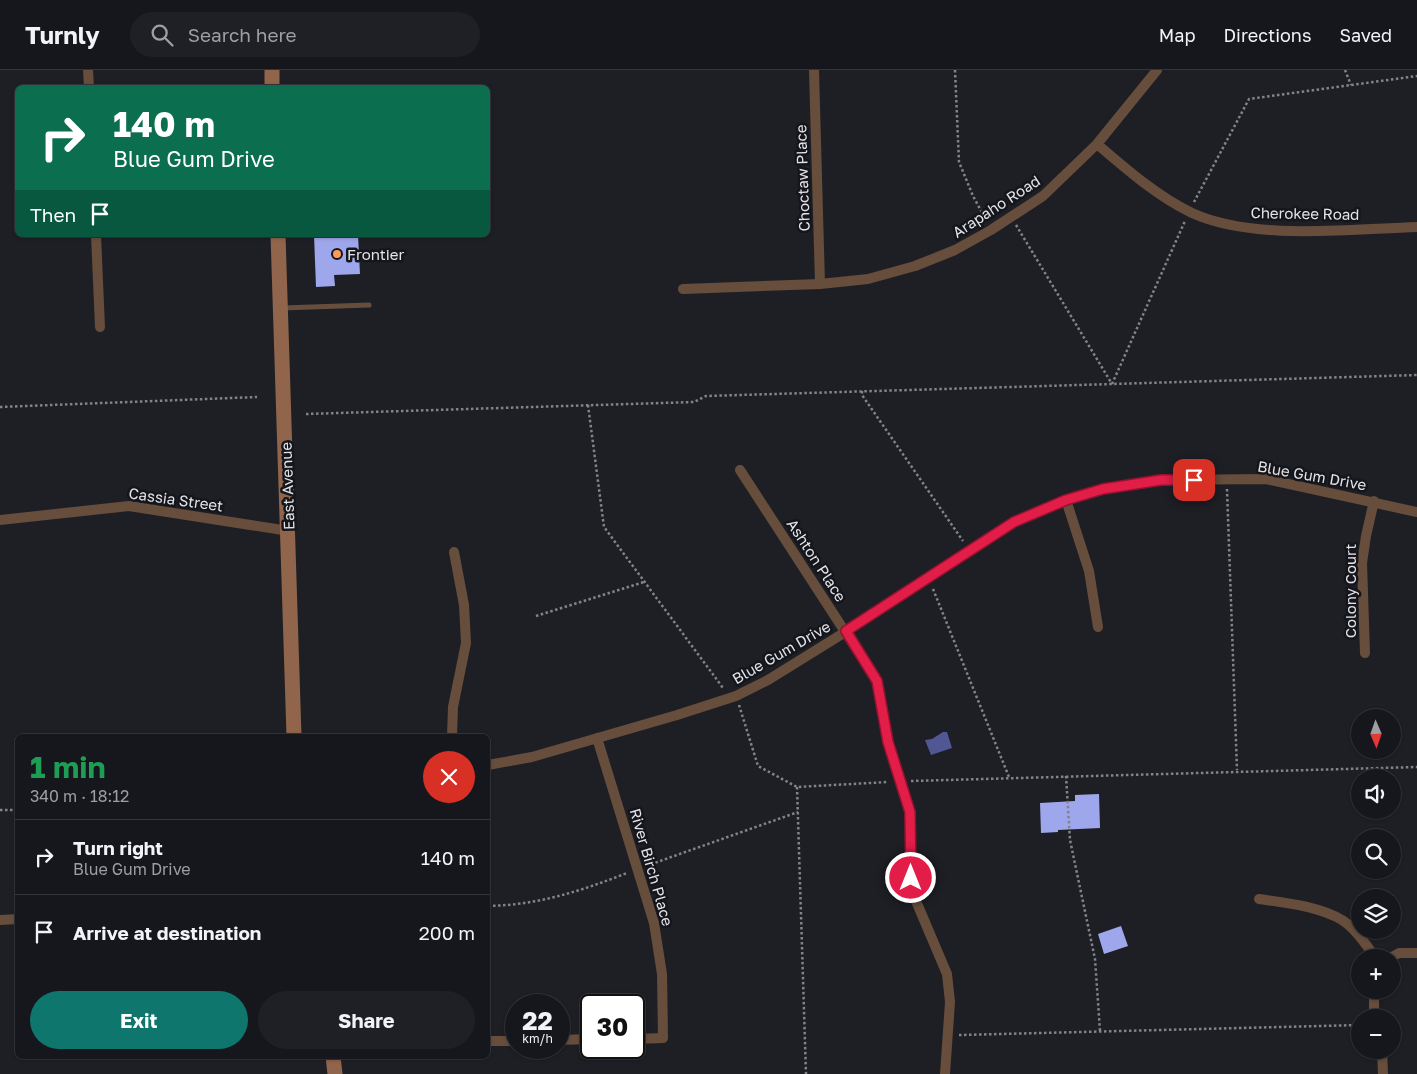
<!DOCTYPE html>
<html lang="en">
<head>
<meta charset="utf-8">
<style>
	:root { --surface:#16171c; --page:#1f2025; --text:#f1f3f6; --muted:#9e9fa3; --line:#35363b; --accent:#0f766e }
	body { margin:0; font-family:"Golos Text",sans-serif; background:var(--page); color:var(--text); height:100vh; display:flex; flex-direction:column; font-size:19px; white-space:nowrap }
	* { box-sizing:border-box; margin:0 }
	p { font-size:16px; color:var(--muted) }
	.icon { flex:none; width:28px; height:28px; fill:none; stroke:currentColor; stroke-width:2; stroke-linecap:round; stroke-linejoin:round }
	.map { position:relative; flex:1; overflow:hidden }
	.drawer { position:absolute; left:15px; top:664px; width:475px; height:325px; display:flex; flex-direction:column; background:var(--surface); border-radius:8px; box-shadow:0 1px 4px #0004,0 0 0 1px var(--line) }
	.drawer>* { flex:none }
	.guide { position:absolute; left:15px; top:15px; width:475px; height:152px; border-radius:8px; box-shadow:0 1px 4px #0004,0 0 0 1px var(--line); background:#0b6e4f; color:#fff; overflow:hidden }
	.needle { width:32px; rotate:178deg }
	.buttons { position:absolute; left:1351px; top:639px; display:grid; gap:10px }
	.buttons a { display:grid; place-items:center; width:50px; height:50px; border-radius:50%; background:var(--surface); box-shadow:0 1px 4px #0004,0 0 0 1px var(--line); font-size:25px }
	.speed { position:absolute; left:505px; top:924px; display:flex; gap:10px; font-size:25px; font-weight:700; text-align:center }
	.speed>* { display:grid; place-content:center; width:65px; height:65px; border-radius:50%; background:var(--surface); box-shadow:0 1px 4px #0004,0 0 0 1px var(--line); line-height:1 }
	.speed small { font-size:12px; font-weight:400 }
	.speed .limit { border:2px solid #111; border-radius:8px; background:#fff; color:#111 }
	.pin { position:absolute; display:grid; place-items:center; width:42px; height:42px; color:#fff; margin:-21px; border-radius:10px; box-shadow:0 2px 8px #0006 }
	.me { position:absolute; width:55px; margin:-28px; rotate:0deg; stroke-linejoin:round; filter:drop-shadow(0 0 4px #0008) }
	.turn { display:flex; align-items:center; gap:18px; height:105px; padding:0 15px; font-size:22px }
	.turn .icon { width:65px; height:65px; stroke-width:2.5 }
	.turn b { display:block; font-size:35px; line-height:42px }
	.then { display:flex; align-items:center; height:48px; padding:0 15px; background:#0003; gap:10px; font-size:19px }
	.round { display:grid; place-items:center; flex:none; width:52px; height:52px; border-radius:26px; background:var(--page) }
	.headline { display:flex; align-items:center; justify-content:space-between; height:85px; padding:0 15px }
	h1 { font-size:30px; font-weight:700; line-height:38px; color:#1e9e55 }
	.primary-button { display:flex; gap:10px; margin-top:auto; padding:10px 15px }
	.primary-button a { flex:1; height:58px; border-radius:30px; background:var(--accent); color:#fff; font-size:20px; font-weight:700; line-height:58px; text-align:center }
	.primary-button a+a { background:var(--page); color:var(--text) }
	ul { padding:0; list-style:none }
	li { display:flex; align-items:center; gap:15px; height:75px; padding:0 15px; border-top:1px solid var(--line) }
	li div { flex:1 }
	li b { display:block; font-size:19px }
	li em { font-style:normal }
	header { display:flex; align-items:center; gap:30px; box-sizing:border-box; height:70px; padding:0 25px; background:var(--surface); border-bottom:1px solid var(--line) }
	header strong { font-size:24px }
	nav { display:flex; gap:28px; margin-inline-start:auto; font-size:18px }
	.search { width:350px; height:45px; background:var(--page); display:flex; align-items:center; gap:12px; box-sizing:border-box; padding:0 18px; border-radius:28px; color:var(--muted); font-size:19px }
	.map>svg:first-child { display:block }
</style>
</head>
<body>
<header>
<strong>Turnly</strong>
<div class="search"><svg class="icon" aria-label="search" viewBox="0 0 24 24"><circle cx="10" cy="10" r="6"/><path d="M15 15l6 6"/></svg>Search here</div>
<nav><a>Map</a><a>Directions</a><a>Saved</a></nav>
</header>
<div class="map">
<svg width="1417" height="1004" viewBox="0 0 1417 1004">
	<rect width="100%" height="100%" fill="#1e1f25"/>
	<path fill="#515794" d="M943 662H947L952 678 931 685 925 670 932 669Z"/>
	<path fill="#9ea7eb" d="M314 165H358L360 204 334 205 335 216 316 217Z
		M1099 724 1100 758 1058 760V762L1041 763 1040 733 1075 731V725Z
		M1121 856 1128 876 1104 884 1098 864Z"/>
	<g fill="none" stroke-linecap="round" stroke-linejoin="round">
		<path stroke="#838489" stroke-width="2.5" stroke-dasharray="2.5 2.5" stroke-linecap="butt" d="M955 0 959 92 973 126 986 150
			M1345 0 1351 15
			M1194 132 1249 29 1417 6
			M1016 155 1112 314
			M1112 314 1185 151
			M862 321V325L963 471
			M588 335 604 457 723 618
			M0 337 257 327
			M306 344 694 332 706 326 1417 305
			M1227 419 1237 700
			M933 519 1009 707
			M536 546 644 512
			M739 635 758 696 797 717 888 712
			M1066 706 1070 770 1095 889 1100 961
			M911 711 1417 697
			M797 717 806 1004
			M0 740H18
			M646 796 798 742
			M488 836C538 835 581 821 627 803
			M959 965 1360 955"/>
		<path stroke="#674d3c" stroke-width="5" d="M282 238 369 235"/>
		<path stroke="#674d3c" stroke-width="10" d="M88 0 89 18
			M814 0 820 214
			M1097 74C1126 99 1157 126 1192 143 1254 171 1349 159 1417 157
			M96 165 100 257
			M683 219 820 214 868 209 915 196 955 180 991 160 1043 126 1097 74 1157 0
			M740 400 877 611 888 672 910 742 911 808 913 824 947 904 950 932 945 1004
			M1066 430 1089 501 1098 557
			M0 450 129 436 289 461
			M1365 583 1362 493 1366 466 1374 431
			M452 666 453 637 466 573 464 535 454 482
			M597 668 654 853 662 904 663 968 634 969
			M488 695 532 687 677 645 736 626 768 610 847 561 1014 452 1066 430 1103 419 1161 410 1266 409 1417 442
			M1259 829C1286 833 1318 836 1342 850 1356 859 1366 875 1376 888
			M0 850 18 849
			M1390 888 1399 883H1417
			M1374 920V948
			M559 970 591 969
			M488 971H516
			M1382 980 1383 1004"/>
		<path stroke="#90654b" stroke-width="15" d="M272 0V18
			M278 165 294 666
			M333 986 335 1004"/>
	</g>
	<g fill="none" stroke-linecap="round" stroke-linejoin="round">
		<defs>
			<path id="route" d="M911 808 910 742 888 672 877 611 846 561 1014 452 1066 430 1103 419 1161 410H1194"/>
		</defs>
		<use href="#route" stroke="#92132f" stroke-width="12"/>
		<use href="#route" stroke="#e11d48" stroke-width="9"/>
	</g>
	<circle fill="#fe9b58" stroke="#15161c" stroke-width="2" cx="337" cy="184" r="5"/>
	<g text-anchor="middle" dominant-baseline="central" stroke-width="5" stroke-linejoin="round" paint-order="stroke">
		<g font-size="15" fill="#e3e4e8" stroke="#15161c">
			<text transform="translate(802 108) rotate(-92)">Choctaw Place</text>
			<text transform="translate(996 136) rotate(-33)">Arapaho Road</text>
			<text transform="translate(1305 143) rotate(1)">Cherokee Road</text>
			<text transform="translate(1312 405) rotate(10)">Blue Gum Drive</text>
			<text transform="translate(287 416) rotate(-92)">East Avenue</text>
			<text transform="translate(176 429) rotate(8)">Cassia Street</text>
			<text transform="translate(817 490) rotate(57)">Ashton Place</text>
			<text transform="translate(1350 521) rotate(-90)">Colony Court</text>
			<text transform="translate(781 582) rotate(-30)">Blue Gum Drive</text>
			<text transform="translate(652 797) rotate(74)">River Birch Place</text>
		</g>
		<g font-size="15" fill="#e3e4e8" stroke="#15161c" text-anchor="start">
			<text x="347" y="184">Frontier</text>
		</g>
	</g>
</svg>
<div class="buttons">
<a><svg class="needle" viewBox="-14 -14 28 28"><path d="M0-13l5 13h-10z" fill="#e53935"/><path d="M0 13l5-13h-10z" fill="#9e9fa3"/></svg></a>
<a><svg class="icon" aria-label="sound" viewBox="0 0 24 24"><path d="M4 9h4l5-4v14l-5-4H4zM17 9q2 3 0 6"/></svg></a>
<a><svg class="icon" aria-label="search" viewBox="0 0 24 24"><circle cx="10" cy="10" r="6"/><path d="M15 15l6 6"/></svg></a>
<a><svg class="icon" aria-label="layers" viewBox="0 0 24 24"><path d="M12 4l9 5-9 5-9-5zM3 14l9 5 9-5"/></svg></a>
<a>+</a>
<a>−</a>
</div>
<div class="speed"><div>22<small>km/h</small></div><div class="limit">30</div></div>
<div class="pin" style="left:1194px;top:410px;background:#d93025"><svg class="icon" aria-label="arrive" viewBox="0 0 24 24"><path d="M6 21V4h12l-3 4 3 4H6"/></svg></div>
<svg class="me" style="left:911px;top:808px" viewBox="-20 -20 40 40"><circle r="17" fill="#e11d48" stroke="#fff" stroke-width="3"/><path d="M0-11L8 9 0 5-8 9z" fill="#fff"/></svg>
<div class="guide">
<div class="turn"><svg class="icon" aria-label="right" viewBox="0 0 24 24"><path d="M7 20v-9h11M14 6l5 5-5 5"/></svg><div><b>140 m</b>Blue Gum Drive</div></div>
<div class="then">Then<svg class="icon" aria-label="arrive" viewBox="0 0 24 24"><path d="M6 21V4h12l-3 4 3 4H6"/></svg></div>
</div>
<section class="drawer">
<div class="headline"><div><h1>1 min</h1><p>340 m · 18:12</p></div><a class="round" style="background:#d93025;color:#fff"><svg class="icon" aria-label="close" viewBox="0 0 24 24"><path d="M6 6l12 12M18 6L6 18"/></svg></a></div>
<ul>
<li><svg class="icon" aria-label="right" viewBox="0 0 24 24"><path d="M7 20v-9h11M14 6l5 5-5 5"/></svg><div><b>Turn right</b><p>Blue Gum Drive</p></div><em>140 m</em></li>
<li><svg class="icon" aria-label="arrive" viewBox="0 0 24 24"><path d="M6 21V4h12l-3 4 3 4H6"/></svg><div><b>Arrive at destination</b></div><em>200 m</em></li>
</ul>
<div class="primary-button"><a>Exit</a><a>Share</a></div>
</section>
</div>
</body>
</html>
